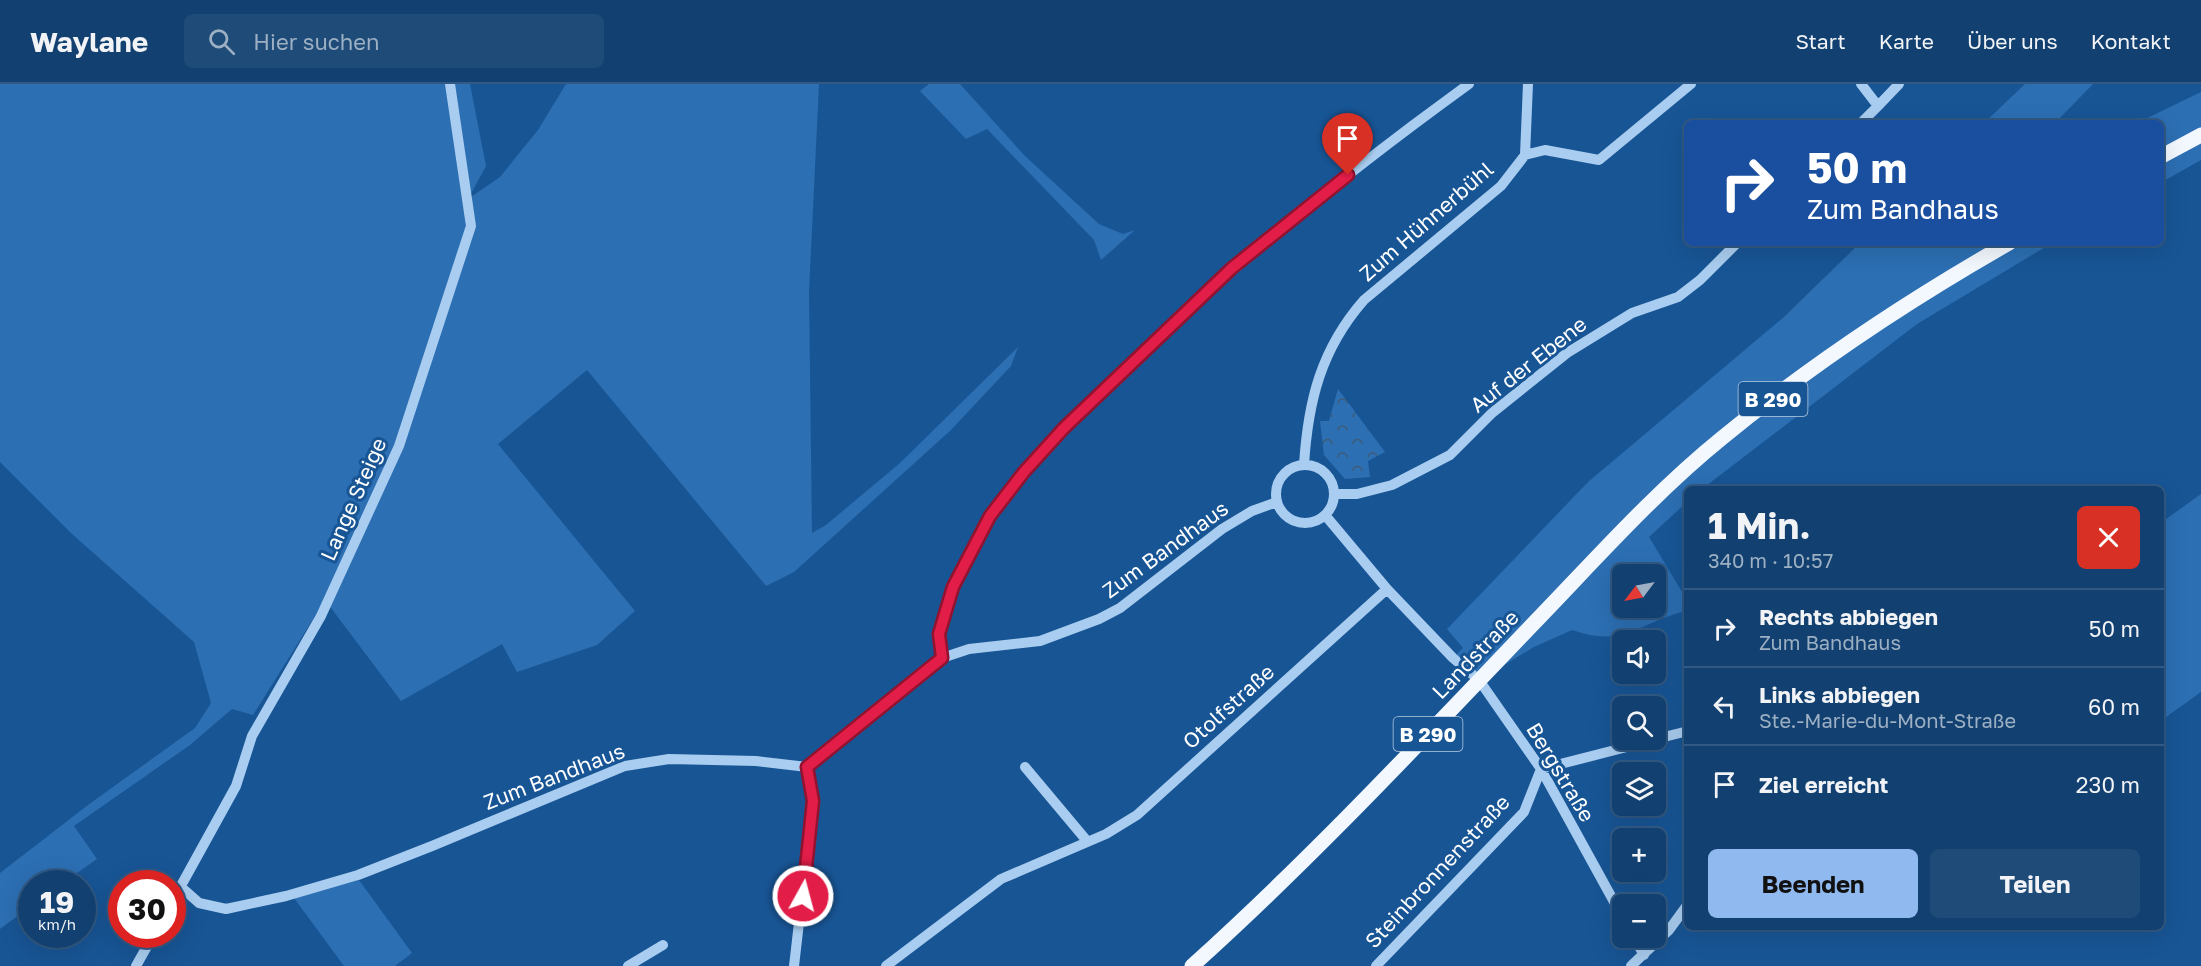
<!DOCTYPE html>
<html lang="de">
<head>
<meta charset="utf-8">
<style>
	:root { --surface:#124070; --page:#1f4b78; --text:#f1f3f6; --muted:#9cafc3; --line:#315983; --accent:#90b9f0 }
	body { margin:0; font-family:"Golos Text",sans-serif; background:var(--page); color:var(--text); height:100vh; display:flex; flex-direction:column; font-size:22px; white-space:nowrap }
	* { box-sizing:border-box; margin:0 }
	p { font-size:20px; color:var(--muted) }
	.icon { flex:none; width:33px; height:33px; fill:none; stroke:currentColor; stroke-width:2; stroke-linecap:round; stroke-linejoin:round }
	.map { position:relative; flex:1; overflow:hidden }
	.side { position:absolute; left:1684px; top:402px; width:480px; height:444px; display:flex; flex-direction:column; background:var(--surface); border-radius:9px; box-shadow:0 6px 24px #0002,0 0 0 2px var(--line) }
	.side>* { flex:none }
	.banner { position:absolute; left:1684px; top:36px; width:480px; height:126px; border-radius:9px; box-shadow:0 6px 24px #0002,0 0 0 2px var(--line); background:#1a4fa0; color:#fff; overflow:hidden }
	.needle { width:39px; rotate:238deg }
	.tools { position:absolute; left:1612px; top:480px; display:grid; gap:12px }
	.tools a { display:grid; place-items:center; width:54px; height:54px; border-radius:9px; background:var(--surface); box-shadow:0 6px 24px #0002,0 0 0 2px var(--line); font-size:30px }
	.speed { position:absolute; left:18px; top:786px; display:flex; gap:12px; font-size:30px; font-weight:700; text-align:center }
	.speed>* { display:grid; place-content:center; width:78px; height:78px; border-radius:50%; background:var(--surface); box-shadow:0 6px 24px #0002,0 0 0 2px var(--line); line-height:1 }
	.speed small { font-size:15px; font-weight:400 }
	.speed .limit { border:9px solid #d22; background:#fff; color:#111 }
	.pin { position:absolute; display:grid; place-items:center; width:51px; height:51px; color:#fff; margin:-62px -26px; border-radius:50% 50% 50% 0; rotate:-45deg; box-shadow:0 0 6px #0007 }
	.pin .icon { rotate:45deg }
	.me { position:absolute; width:66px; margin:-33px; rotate:7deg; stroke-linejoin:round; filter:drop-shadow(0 0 4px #0008) }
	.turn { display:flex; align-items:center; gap:21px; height:126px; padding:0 24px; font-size:27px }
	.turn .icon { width:78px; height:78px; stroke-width:2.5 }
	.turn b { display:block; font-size:42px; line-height:51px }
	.round { display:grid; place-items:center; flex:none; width:63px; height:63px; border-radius:9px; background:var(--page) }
	.head { display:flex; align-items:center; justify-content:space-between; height:102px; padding:0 24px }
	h1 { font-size:36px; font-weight:700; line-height:45px }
	.button { display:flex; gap:12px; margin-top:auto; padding:12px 24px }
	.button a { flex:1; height:69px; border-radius:9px; background:var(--accent); color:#111; font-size:24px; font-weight:700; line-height:69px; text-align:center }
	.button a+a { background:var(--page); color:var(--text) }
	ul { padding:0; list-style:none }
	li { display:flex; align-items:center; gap:18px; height:78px; padding:0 24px; border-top:2px solid var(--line) }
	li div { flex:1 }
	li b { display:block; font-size:22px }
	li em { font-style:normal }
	header { display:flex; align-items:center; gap:36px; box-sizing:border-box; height:84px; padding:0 30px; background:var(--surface); border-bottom:2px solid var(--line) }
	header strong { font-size:28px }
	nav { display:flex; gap:33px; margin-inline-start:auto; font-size:21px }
	.search { width:420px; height:54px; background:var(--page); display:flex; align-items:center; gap:15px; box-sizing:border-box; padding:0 21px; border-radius:9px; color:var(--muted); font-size:22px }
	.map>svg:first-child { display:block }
</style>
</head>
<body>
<header>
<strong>Waylane</strong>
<div class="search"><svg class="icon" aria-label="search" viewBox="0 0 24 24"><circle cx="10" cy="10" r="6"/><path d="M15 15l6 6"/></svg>Hier suchen</div>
<nav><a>Start</a><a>Karte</a><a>Über uns</a><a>Kontakt</a></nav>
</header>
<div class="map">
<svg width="2201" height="882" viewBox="0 0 2201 882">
	<defs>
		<pattern id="forest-crowns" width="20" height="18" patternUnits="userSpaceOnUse" patternTransform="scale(1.5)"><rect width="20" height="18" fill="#2c6fb3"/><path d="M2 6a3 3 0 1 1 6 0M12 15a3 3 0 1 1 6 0" fill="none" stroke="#3f5a75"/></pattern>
	</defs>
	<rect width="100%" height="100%" fill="#185595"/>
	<path fill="#2c6fb3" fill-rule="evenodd" d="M0 0H470L486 82 468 115 500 93 538 46 566 0H819L809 208 812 449 826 441 900 379 1018 263 1011 282 951 346 794 488 766 502 587 286 498 360 635 527 597 561 517 588 502 560 401 617 325 516 253 631 232 625 190 661 74 742 97 775 63 799 32 800 31 822 0 845V789L88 721 195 644 211 619 194 558 72 450 0 378Z
		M929 0H960L1025 72 1099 140 1123 150 1135 146 1101 176 1094 156 987 45 966 55 920 7Z
		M2025 0H2093L2055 39H1984Z
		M2201 8V76L2162 98V39H2137Z
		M1860 159H1927L1924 163 1931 159H2052L1917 240 1702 405H1688L1687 418 1649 453 1687 516V527C1639 537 1628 565 1572 546L1534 563 1479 596 1453 574 1463 564 1447 545 1588 398 1784 233ZM1623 490H1656V524H1623Z
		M2201 410V608L2162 636V438Z
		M359 796 412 869 395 882H344L294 814Z"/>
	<path fill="url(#forest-crowns)" d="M1338 305 1385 368 1368 377 1370 393 1345 395 1324 371 1320 337H1329Z"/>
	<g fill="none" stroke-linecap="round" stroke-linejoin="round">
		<path stroke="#a9cdf0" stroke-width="10" d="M1861 0 1878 22 1861 39
			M1878 22 1899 0
			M1525 71 1528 0
			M1304 381C1308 317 1321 265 1364 216L1501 102 1525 71 1545 66 1599 76 1691 0
			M1276 410a29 29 0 1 1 58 0a29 29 0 1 1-58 0Z
			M1334 410H1357L1392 401 1450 371 1492 329 1567 269 1632 229 1678 213 1700 196 1737 159
			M1325 431 1387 505 1453 574 1479 596 1541 685 1623 834
			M942 574C941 566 939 558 939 551 941 519 973 457 991 431 1027 378 1074 334 1119 290 1228 184 1346 89 1469 0
			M1656 655 1688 647
			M1025 683 1087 757
			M181 803 199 819 226 825 286 812 358 791 432 762 625 682 669 675 756 677 807 683 942 574 969 565 1040 557 1099 535 1120 524 1222 445 1252 427 1277 418
			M172 818 236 702 252 652 321 532 399 362 471 142 450 0
			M1634 854 1644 871
			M136 882 154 850
			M628 882 663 861
			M794 882 813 717 807 683
			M886 882 1001 795 1106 750 1137 731 1387 505
			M1376 882 1524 728 1541 685 1654 656
			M1631 882 1669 846 1688 820"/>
		<path stroke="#f3f8ff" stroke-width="15" d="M2162 72 2201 51
			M1192 882C1312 774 1422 656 1534 539 1595 476 1654 409 1722 354 1811 281 1909 216 2009 159"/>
	</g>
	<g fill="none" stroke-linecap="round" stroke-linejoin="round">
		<defs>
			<path id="route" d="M803 812 813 717 807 683 942 574 939 550 953 503 990 432 1024 388 1064 344 1232 184 1348 91"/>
		</defs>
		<use href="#route" stroke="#92132f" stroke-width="15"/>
		<use href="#route" stroke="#e11d48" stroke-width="10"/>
	</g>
	<g text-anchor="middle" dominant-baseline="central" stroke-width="6" stroke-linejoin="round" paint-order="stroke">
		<g fill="#185595" stroke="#baccdf" stroke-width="1.5">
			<rect x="1738.5" y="298" width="69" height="34" rx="4.5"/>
			<rect x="1393.5" y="633" width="69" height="34" rx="4.5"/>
		</g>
		<g font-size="20" font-weight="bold" fill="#fff">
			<text x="1773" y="315">B 290</text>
			<text x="1428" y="650">B 290</text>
		</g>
		<g font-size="21" fill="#fff" stroke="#185595">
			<text transform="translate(1426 137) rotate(-41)">Zum Hühnerbühl</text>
			<text transform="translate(1528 280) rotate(-38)">Auf der Ebene</text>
			<text transform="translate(353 415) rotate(-66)">Lange Steige</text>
			<text transform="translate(1165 465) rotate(-36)">Zum Bandhaus</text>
			<text transform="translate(1475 570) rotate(-46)">Landstraße</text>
			<text transform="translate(1228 622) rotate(-42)">Otolfstraße</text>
			<text transform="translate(1561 688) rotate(59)">Bergstraße</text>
			<text transform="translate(554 692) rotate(-21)">Zum Bandhaus</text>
			<text transform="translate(1437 787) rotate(-47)">Steinbronnenstraße</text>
		</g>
	</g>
</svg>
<div class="tools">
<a><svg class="needle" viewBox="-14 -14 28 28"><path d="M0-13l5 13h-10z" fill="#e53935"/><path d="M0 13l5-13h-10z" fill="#9cafc3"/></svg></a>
<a><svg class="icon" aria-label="sound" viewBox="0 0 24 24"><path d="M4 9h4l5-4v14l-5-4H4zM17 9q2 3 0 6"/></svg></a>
<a><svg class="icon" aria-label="search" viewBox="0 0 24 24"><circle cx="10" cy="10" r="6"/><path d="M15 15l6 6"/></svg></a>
<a><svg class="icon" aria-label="layers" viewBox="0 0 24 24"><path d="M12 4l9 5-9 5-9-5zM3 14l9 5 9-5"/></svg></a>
<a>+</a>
<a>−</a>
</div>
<div class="speed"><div>19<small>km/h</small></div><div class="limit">30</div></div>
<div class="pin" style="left:1348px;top:91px;background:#d93025"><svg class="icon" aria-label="arrive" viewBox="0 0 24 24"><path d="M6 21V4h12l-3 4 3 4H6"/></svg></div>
<svg class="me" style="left:803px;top:812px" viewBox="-20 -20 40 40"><circle r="17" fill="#e11d48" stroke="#fff" stroke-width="3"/><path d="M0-11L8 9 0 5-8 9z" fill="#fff"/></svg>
<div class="banner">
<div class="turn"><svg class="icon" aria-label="right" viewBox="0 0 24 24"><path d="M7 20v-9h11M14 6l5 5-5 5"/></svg><div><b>50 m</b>Zum Bandhaus</div></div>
</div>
<section class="side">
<div class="head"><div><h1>1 Min.</h1><p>340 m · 10:57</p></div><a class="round" style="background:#d93025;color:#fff"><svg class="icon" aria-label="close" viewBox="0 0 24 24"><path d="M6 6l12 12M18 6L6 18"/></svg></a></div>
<ul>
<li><svg class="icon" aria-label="right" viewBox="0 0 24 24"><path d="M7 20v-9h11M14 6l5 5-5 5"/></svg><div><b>Rechts abbiegen</b><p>Zum Bandhaus</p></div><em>50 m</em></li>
<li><svg class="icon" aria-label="left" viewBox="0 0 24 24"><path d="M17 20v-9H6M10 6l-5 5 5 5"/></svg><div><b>Links abbiegen</b><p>Ste.-Marie-du-Mont-Straße</p></div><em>60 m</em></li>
<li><svg class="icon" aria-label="arrive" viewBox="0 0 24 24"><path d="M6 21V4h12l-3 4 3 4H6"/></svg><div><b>Ziel erreicht</b></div><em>230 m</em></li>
</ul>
<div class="button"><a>Beenden</a><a>Teilen</a></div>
</section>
</div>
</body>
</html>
